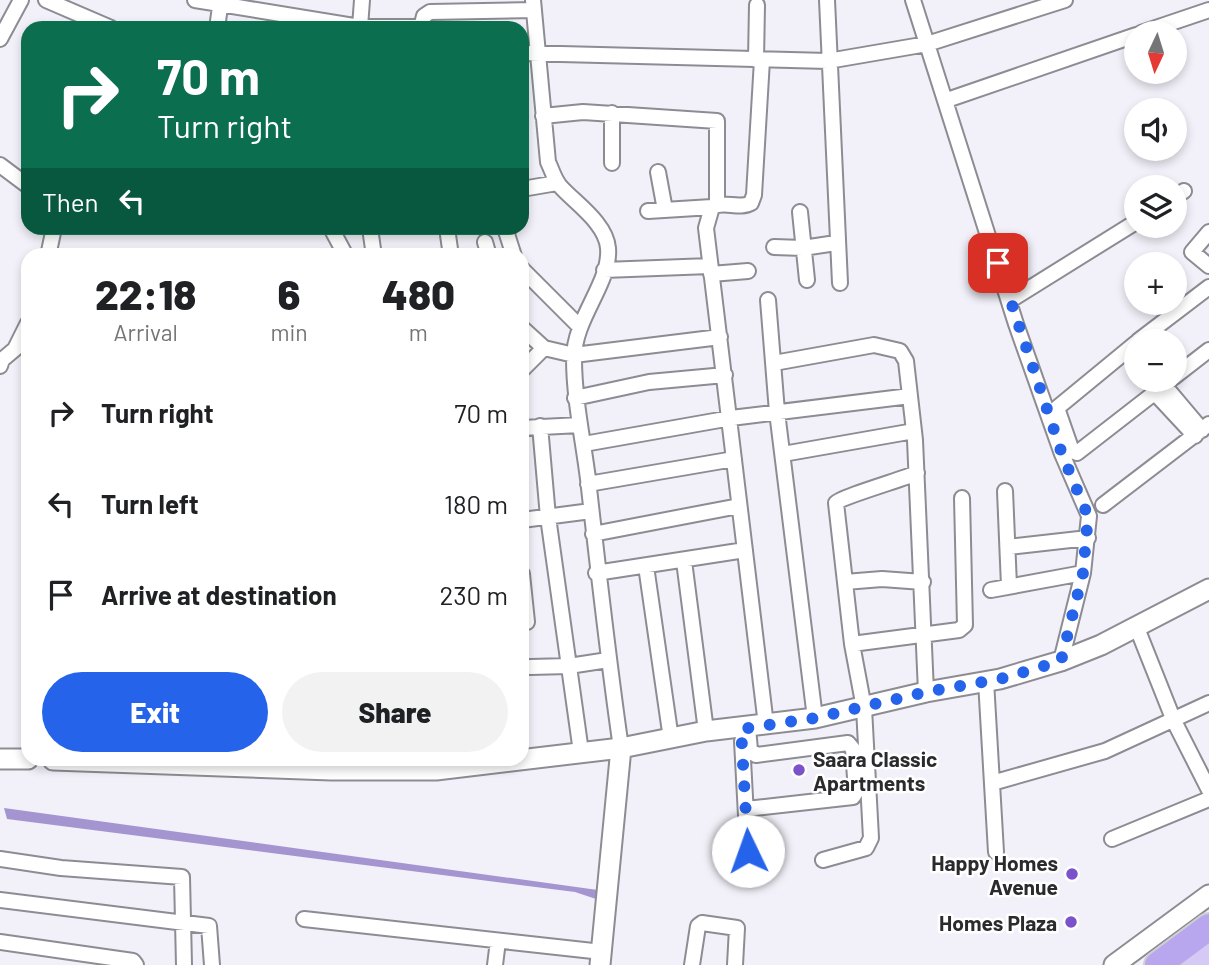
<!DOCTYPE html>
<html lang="en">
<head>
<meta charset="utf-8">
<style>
	:root { --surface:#fff; --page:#f2f2f2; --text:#202124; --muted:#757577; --accent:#2563eb }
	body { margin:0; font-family:Barlow,sans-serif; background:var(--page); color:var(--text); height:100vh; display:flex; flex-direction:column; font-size:26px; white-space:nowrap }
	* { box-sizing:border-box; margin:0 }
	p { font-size:23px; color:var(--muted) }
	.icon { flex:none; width:38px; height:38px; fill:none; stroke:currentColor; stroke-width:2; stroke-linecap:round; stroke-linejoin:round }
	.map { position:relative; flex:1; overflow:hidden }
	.panel { position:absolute; left:21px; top:248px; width:508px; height:518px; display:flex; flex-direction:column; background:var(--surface); border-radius:21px; box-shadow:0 4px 10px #0003 }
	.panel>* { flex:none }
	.top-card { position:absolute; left:21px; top:21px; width:508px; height:214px; border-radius:21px; box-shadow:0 4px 10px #0003; background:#0b6e4f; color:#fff; overflow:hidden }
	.needle { width:46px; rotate:184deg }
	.tools { position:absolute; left:1124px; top:21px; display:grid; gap:14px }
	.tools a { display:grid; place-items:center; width:63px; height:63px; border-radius:50%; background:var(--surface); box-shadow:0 4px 10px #0003; font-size:35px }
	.pin { position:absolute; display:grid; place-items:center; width:60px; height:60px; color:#fff; margin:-30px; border-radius:14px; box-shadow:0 4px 10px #0006 }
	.me { position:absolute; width:77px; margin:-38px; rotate:357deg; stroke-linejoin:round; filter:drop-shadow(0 0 5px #0008) }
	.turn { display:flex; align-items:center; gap:24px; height:147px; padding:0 21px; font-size:32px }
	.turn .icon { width:91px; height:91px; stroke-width:2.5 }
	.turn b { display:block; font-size:49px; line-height:60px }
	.then { display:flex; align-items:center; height:66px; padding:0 21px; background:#0003; gap:14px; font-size:26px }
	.eta { display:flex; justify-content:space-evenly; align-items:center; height:119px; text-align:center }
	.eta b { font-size:42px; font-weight:800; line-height:49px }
	.action { display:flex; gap:14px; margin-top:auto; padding:14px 21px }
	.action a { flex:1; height:80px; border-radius:42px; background:var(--accent); color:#fff; font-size:28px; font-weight:800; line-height:80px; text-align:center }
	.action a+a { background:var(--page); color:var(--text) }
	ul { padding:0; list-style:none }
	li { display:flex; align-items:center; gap:21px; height:91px; padding:0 21px }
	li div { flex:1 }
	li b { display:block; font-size:26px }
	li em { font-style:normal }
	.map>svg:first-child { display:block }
</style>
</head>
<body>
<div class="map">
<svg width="1209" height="965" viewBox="0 0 1209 965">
	<rect width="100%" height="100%" fill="#f2f1f9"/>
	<path fill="#a495d1" d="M4 808 605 891V902L575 892 7 819Z"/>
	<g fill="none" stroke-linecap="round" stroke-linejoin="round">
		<defs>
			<path id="street" d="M46 0 111 28
				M195 0 360 27H421
				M533 0 548 162C552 170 554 179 560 186 575 203 606 223 608 248 611 283 574 318 574 358 574 399 583 439 588 479 598 569 608 658 621 748
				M827 0 840 283
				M913 0 1016 324 1062 454 1089 516 1083 573 1061 661
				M360 27 362 0
				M217 28 221 0
				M421 28 424 16 430 12 534 10
				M1141 33 1209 10
				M0 39 21 0
				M522 53 828 61 927 44 1065 0
				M756 60 757 5
				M762 60 754 195 751 203C739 210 724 200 712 207L706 228 766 725
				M947 100 1136 35
				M612 113V163
				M543 116 583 112 717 121V204
				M0 165 28 186
				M658 172 665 210
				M522 189 557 183
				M1174 197 1184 191
				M648 211 712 207
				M800 212 807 280
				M331 228 346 256
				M370 228 374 256
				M447 228 451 256
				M505 228 514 256
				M1209 232 1192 252 1209 266
				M485 242 489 256
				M774 247 803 248 836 243
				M48 256 54 228
				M522 269 578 325
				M604 270 710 266
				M711 274 748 271
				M768 300 777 412 815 718
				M1009 301 1136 222
				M522 328 544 348
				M1138 341 1209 287
				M1136 343 1057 408 1072 451 1077 453 1171 380
				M774 363 874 345 900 351 906 361 915 440 926 692
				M0 366 2 360 15 349 28 323
				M522 370 544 348 574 355 720 337
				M1174 377 1209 350
				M1164 385 1202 430
				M1154 392 1195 436
				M575 398 649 382 725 375
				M540 426 548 517 581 752
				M522 428 580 425
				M584 444 731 418 910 396
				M783 454 914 431
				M588 484 734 459
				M1005 491 1009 586
				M1103 505 1209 424
				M522 520 591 511
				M593 534 739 506
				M1008 547 1088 538
				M684 561 706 731
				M646 566 671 739
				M596 573 745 550
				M522 574 527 622
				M845 582 882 579 923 582
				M991 590 1083 573
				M1137 628 1174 721 1209 790
				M852 644 959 630 965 625 962 498
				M530 667 569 666 608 660
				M986 681 996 852
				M742 741 749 872
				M992 783 1105 751 1209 703
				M746 809 853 797 856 792 853 749 848 743 756 755 750 750 748 728
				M1112 839 1209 799
				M0 859 61 868 182 877 184 965
				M823 860 866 848 871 838 864 708 852 644 836 503C841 497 903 479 917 473
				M0 900 209 926 212 965
				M304 919 602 952
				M0 942 133 961 136 965
				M495 965 498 941
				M692 965 698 926 702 923 737 928 735 965"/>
			<path id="secondary" d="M0 759H28
				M53 760 331 770H436L621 748 706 731 815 718 926 692 1000 679 1061 661 1101 645 1209 589
				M600 965 621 748
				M1114 965 1209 895"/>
			<path id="primary" d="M1195 965 1209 955"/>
			<path id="highway" d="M1158 965 1209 927"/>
		</defs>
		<use href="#street" stroke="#8d8c93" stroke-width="18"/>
		<use href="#secondary" stroke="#8d8c93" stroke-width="23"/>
		<use href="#primary" stroke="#d0d0d1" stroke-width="26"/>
		<use href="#highway" stroke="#d0d0d1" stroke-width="30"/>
		<use href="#street" stroke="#fff" stroke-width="14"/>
		<use href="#secondary" stroke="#fff" stroke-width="19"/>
		<use href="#primary" stroke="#d4caf5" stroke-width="23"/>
		<use href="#highway" stroke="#b8a7ef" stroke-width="26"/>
	</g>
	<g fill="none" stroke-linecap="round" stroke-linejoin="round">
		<path stroke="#2563eb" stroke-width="12" stroke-dasharray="0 21.6" d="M748 851 741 729 815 718 926 692 1000 679 1061 661 1083 573 1088 516 1062 454 998 263"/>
	</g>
	<g fill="#7b52cb" stroke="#fff" stroke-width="2.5">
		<circle cx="799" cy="770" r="7"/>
		<circle cx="1072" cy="874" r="7"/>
		<circle cx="1071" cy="922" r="7"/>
	</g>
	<g text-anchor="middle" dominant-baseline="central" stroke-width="5" stroke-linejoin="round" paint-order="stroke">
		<g font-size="21" font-weight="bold" fill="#2b2b2e" stroke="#fff" text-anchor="end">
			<text x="813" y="758" text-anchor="start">Saara Classic<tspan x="813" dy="24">Apartments</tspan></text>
			<text x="1058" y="862">Happy Homes<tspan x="1058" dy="24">Avenue</tspan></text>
			<text x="1057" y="922">Homes Plaza</text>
		</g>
	</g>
</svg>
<div class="tools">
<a><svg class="needle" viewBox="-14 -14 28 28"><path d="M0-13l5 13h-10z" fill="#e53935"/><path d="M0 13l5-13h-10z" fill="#757577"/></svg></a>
<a><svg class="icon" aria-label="sound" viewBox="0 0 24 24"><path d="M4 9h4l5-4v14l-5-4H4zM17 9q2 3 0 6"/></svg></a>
<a><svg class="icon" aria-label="layers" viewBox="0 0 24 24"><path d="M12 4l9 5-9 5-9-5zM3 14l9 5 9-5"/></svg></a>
<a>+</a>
<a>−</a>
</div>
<div class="pin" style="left:998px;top:263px;background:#d93025"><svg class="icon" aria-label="arrive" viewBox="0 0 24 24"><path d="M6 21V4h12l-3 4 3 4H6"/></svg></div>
<svg class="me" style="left:748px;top:851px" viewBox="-20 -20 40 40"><circle r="19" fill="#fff"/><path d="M0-13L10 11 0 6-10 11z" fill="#2563eb"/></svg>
<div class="top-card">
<div class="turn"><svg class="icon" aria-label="right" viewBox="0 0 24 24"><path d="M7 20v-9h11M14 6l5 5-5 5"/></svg><div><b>70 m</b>Turn right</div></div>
<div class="then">Then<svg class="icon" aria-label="left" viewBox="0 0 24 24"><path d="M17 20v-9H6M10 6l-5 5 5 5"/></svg></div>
</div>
<section class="panel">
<div class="eta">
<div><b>22:18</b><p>Arrival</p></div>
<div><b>6</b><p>min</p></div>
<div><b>480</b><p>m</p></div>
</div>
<ul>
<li><svg class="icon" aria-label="right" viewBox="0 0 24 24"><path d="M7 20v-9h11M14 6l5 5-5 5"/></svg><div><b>Turn right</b></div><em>70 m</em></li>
<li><svg class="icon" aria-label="left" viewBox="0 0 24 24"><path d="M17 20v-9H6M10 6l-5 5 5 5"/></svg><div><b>Turn left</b></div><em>180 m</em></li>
<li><svg class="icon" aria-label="arrive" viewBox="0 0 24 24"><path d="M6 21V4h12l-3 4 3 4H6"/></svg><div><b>Arrive at destination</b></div><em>230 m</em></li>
</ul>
<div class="action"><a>Exit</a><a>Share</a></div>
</section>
</div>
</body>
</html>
